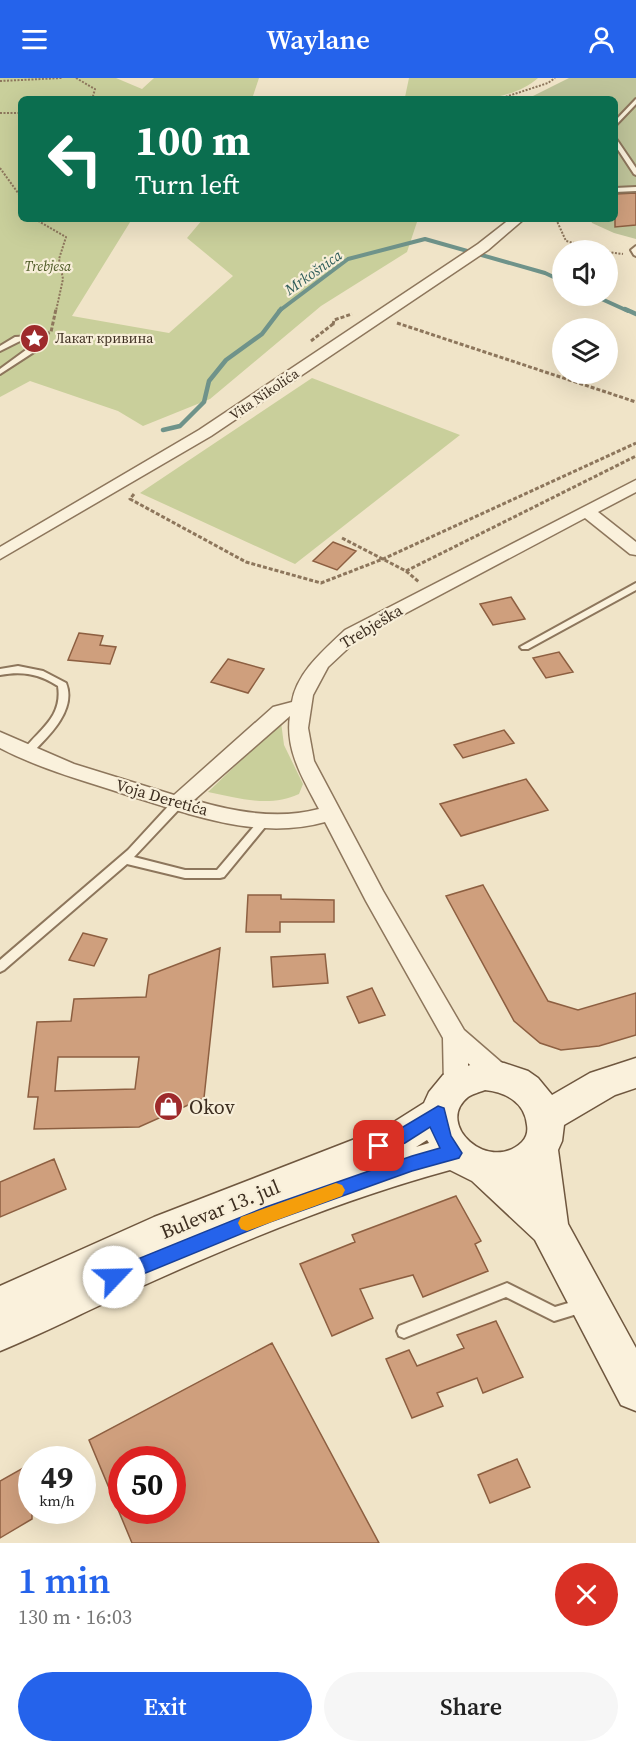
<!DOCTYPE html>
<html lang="en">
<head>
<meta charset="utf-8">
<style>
	:root { --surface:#fff; --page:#f6f6f6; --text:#222; --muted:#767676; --accent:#2563eb }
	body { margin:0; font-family:"Source Serif 4",serif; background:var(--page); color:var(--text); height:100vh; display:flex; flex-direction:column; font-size:22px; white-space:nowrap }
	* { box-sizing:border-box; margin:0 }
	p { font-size:20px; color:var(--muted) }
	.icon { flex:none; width:33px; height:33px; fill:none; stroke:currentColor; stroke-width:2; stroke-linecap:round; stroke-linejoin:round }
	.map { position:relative; height:1465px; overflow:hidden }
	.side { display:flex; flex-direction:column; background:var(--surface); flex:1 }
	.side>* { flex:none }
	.banner { position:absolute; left:18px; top:18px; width:600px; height:126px; border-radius:9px; box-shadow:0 6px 24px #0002; background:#0b6e4f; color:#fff; overflow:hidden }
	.controls { position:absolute; left:552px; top:162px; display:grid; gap:12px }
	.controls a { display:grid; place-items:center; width:66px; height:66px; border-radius:50%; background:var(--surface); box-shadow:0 6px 24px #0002; font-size:30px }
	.speed { position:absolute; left:18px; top:1368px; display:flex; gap:12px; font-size:30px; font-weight:700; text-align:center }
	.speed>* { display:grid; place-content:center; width:78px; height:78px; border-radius:50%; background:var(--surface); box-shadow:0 6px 24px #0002; line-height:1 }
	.speed small { font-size:15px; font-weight:400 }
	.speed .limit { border:9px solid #d22; background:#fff; color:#111 }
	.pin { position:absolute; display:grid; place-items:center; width:51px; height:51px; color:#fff; margin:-26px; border-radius:12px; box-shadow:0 3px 9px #0006 }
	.me { position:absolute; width:66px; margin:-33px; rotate:66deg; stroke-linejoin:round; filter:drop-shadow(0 0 4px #0008) }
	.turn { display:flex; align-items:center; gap:21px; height:126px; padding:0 18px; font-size:27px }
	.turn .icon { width:78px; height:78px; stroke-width:2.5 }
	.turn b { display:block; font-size:42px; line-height:51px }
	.round { display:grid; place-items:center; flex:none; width:63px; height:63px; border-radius:32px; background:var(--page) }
	.headline { display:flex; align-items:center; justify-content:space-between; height:102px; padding:0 18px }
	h1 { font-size:36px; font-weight:600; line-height:45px; color:var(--accent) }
	.cta { display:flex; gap:12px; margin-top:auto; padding:12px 18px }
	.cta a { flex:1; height:69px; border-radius:36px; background:var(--accent); color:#fff; font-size:24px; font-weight:600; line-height:69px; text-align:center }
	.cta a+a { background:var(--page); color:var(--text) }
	header { display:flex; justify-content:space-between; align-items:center; height:78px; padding:0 18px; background:var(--accent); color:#fff; font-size:27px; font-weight:600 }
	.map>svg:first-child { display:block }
</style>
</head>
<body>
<header><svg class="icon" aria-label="menu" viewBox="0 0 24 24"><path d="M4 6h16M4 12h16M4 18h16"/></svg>Waylane<svg class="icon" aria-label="person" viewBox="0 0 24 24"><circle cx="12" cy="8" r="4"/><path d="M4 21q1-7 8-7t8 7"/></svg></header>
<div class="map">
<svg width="636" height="1465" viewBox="0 0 636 1465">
	<rect width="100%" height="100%" fill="#f0e4c8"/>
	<path fill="#c9cf9b" d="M0 0H116L142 11 154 0H259L252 21H21V141H132L72 238 169 255 233 198 187 160 203 141H418L407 174 321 228 210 321 143 348 118 333 30 303 0 319Z
		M409 0H538C504 30 443 21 401 21L405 19Z
		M312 300 460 357 295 486 140 415Z
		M281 644 284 667 303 706 299 716C269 730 238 720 208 714Z"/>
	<path fill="#bfc49a" d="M569 0H636V161L614 155 592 145 590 141H615V21H527Z"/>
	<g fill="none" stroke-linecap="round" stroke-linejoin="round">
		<path stroke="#6f938a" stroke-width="4" d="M595 218 628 233
			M279 233 348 181 425 161 545 195 562 203"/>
		<path stroke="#6f938a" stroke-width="4.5" d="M625 231 636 236
			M163 352 180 348 204 324 209 303 226 282 262 256 281 231"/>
	</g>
	<path fill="#cf9f7d" stroke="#8d5f41" stroke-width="1.5" fill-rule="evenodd" d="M636 115V147L615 149V116Z
		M333 464 356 473 337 492 313 483Z
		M511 519 525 541 493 547 480 526Z
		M79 555 103 558 100 567 116 569 110 586 68 582Z
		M559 574 573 594 546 600 533 580Z
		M228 581 264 591 248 615 211 604Z
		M504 652 514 665 463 680 454 667Z
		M526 701 548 732 461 758 440 726Z
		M483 807 548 923 578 932 636 915V957L599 968 561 972 540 965 514 943 446 818Z
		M248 817H281V821L334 822V844H280V854H246Z
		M83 855 107 861 94 888 69 882Z
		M220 870 204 1020 139 1049 34 1051 38 1019H28L37 944 71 943 74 921 146 919 149 897ZM58 979H139L135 1011 55 1013Z
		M325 876 328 905 273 909 271 879Z
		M372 910 385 937 359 945 347 919Z
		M54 1081 66 1111 0 1139V1104Z
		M456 1118 481 1163 475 1166 488 1193 423 1219 413 1197 360 1211 373 1240 332 1258 300 1186 355 1164 352 1157Z
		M496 1243 523 1299 483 1315 477 1300 437 1315 443 1328 412 1340 386 1281 409 1272 417 1288 464 1270 457 1257Z
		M272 1265 379 1465H132L89 1362ZM122 1382H172V1432H122Z
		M517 1381 530 1409 490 1425 478 1397Z
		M32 1385V1441L0 1460V1403Z"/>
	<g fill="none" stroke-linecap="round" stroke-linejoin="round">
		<defs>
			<path id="lane" d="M636 21V26L615 48V43Z
				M615 61 617 62 636 90V97L634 96 615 67Z
				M636 109V113L615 114V110Z
				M636 168V178L634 177 631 172Z
				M34 258 38 260 37 272 0 296V291L30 269V262L20 263 0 273V268L15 259Z
				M636 505V512L528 571H522L520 569Z
				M18 588 43 593 66 605C77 632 48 659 31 676L27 677 22 674C38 652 63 640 58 608 39 596 23 593 0 597V591Z
				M178 721 183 725 182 728 134 779 185 792H217L261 740H269L270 743 224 799 220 800H185L127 786 4 892 0 894V882L128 772 174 722Z
				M507 1205 555 1229 585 1220 590 1222 592 1227 590 1232 554 1243 506 1219 404 1260 399 1258 397 1253 399 1248Z"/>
			<path id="street" d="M510 141H524L488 172 211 358 0 481V469L199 352 478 166Z
				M636 402V414L598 434 636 464V477L630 476 585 440 359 560 328 589 313 617 308 650 314 683 383 813 464 952 509 991 512 998 509 1005C491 1012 480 996 468 985V1007L465 1015 456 1018 447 1015 444 1007 443 960 366 823 325 744C257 763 190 736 124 716 82 702 40 691 0 670V654L74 686 174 717 273 629 292 624C297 594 324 572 345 552ZM290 638C285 672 303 701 319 731 278 742 234 734 194 722Z"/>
			<path id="secondary" d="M636 980V1010L615 1017 564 1047 562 1063 558 1072 568 1146 636 1270V1333L621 1327 535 1162 472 1103 450 1092C340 1122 232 1167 129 1214 86 1233 44 1255 0 1273V1208L154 1139 386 1049 424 1025 429 1014 443 997 484 982 504 985 528 993 538 1000 552 1017 590 995ZM485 1012C505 1014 525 1024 527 1047 528 1053 527 1059 522 1064 489 1096 434 1046 468 1019 472 1016 480 1014 485 1012ZM427 1062 429 1065 416 1069Z"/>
		</defs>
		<use href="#lane" stroke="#8d765c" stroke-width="4"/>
		<use href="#street" stroke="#8d765c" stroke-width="3"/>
		<use href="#secondary" stroke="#6f573f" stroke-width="3"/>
		<path stroke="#8d765c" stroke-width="2" stroke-dasharray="2 1.5" stroke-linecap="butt" d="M76 0 95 11 93 18 83 21
			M0 3 62 0
			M499 21 548 5 555 0
			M0 35H21
			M0 90 21 119
			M35 141 66 159 59 181 63 201 56 233
			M556 141 566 163 602 172
			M608 174 623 176"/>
		<path stroke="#8d765c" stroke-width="3" stroke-dasharray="4 2" stroke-linecap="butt" d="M397 245 636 324
			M333 247 334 242 352 236
			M46 256 51 254 56 231
			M311 263 333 246
			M134 416 130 421 246 484 321 505 383 481 636 365
			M342 460 406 493 636 378
			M406 493 419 504"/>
		<use href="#lane" fill="#faf1dc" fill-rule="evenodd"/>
		<use href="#street" fill="#faf1dc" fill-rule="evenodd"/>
		<use href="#secondary" fill="#faf1dc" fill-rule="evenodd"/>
	</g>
	<path fill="#2563eb" stroke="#184099" stroke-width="1.5" d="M438 1028 444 1030 451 1058 462 1075 459 1080 412 1093 270 1144 114 1208 108 1205 105 1199 108 1193 266 1129 412 1078 440 1070 430 1049 405 1065 379 1075 373 1073 370 1068 373 1063 393 1055Z"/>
	<path fill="#f59e0b" d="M336 1105 342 1107 345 1112 342 1118 247 1153 241 1151 238 1145 241 1139Z"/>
	<defs>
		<symbol id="sight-disc" viewBox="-11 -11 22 22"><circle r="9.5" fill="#9e2a2b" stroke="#f7eed8"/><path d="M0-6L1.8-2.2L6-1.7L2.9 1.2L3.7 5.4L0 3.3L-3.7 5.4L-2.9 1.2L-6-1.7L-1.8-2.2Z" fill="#fff"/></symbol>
		<symbol id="shop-disc" viewBox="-11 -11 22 22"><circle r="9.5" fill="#9e2a2b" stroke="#f7eed8"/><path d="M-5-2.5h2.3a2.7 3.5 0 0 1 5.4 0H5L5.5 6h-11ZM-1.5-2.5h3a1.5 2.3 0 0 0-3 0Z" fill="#fff"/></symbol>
	</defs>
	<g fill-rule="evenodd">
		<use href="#sight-disc" x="18" y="244" width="33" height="33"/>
		<use href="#shop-disc" x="152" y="1012" width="33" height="33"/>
	</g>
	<g text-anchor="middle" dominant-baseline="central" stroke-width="4.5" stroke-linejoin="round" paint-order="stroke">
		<g font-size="14" font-style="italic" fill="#4d5a26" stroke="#f7eed8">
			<text x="48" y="188">Trebjesa</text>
		</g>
		<g font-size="14" fill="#3d2e20" stroke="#f7eed8" text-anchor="start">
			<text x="55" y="260">Лакат кривина</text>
		</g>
		<g font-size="14" fill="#3d2e20" stroke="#f7eed8">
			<text transform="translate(264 316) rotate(-34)">Vita Nikolića</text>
		</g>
		<g font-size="15" font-style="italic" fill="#2f5d5a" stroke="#f7eed8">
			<text transform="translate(313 194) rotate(-35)">Mrkošnica</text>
		</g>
		<g font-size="16" fill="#3d2e20" stroke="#f7eed8">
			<text transform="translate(371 548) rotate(-31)">Trebješka</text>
			<text transform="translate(162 719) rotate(16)">Voja Deretića</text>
		</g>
		<g font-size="20" fill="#3d2e20" stroke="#f7eed8" text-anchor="start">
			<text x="189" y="1029">Okov</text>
		</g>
		<g font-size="20" fill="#3d2e20" stroke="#f7eed8">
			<text transform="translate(220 1131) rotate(-22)">Bulevar 13. jul</text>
		</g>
	</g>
</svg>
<div class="controls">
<a><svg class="icon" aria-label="sound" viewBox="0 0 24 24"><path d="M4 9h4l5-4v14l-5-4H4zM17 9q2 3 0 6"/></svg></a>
<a><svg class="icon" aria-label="layers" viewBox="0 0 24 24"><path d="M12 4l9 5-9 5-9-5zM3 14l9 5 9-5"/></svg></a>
</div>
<div class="speed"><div>49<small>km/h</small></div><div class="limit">50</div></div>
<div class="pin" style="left:379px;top:1068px;background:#d93025"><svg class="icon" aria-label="arrive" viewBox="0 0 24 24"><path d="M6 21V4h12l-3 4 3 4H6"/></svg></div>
<svg class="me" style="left:114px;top:1199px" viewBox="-20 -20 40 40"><circle r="19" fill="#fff"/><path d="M0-13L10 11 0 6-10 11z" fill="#2563eb"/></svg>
<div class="banner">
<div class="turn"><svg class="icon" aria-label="left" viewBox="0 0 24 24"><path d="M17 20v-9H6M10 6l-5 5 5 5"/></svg><div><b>100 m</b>Turn left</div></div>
</div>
</div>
<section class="side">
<div class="headline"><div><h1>1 min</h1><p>130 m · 16:03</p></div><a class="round" style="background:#d93025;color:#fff"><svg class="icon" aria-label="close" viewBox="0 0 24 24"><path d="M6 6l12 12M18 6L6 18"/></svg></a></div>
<div class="cta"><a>Exit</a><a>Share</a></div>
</section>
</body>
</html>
